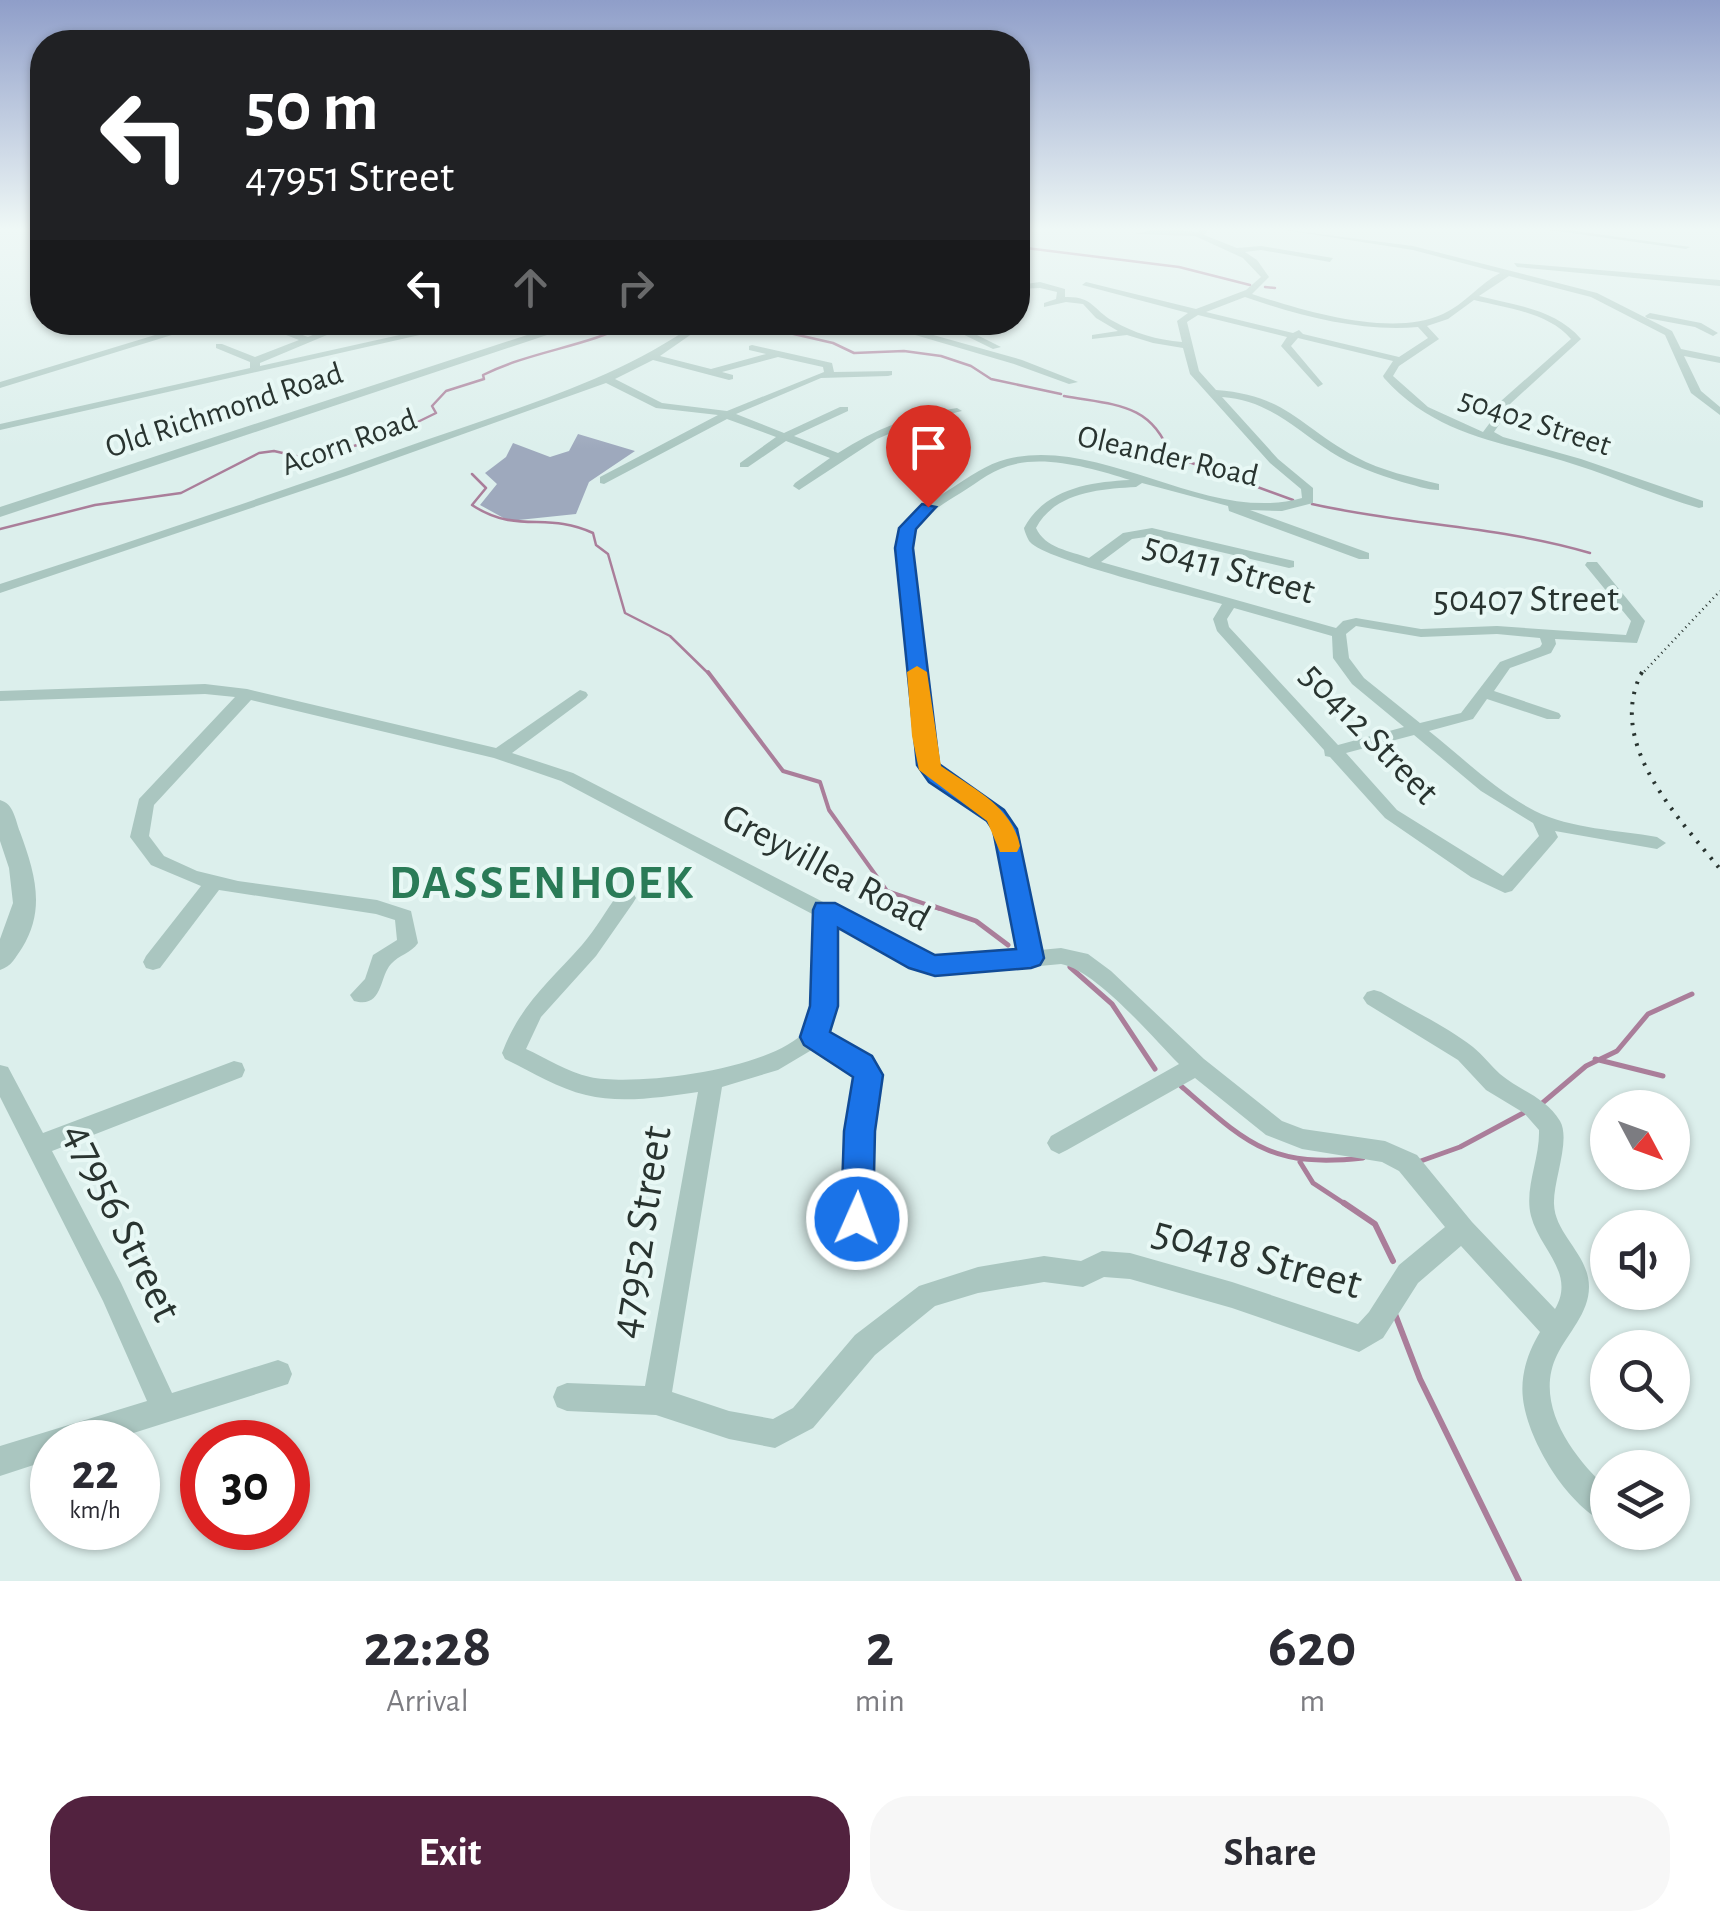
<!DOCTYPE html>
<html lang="en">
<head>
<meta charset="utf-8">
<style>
	:root { --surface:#fff; --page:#f7f7f7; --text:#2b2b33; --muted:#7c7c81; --accent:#52223f }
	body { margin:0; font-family:"Alegreya Sans",sans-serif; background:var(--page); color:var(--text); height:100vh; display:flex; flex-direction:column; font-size:38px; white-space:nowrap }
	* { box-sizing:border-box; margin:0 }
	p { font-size:32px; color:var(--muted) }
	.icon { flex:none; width:55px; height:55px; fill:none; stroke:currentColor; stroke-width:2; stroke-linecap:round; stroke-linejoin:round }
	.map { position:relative; height:1581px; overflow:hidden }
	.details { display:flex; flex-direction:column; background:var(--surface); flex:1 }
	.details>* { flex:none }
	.guide { position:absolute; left:30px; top:30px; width:1000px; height:305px; border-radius:40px; box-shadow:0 2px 8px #0004; background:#202124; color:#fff; overflow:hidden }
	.needle { width:65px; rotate:131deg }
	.controls { position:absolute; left:1590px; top:1090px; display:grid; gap:20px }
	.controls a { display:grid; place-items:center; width:100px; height:100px; border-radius:50%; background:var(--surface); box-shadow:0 2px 8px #0004; font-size:50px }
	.speed { position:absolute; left:30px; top:1420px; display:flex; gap:20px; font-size:50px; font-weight:700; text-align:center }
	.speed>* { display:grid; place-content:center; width:130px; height:130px; border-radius:50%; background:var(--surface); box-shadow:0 2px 8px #0004; line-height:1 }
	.speed small { font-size:25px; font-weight:400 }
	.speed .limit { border:15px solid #d22; background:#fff; color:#111 }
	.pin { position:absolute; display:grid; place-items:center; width:85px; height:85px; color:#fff; margin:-102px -42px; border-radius:50% 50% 50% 0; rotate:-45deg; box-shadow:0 0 10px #0007 }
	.pin .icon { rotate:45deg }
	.me { position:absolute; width:110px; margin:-55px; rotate:2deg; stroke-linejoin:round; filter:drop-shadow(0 0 8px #0008) }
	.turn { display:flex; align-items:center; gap:35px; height:210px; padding:0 50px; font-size:45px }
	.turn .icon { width:130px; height:130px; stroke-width:2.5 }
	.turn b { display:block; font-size:70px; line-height:85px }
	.lanes { display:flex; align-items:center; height:95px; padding:0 50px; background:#0003; justify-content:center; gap:50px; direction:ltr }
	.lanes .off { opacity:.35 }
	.eta { display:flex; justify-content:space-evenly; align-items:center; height:170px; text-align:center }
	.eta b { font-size:60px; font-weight:700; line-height:70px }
	.action { display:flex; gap:20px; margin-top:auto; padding:20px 50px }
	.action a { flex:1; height:115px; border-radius:40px; background:var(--accent); color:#fff; font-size:40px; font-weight:700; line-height:115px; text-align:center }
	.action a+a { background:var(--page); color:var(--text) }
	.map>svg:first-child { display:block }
</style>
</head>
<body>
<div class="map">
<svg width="1720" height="1581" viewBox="0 0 1720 1581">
	<rect width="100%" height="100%" fill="#dcefec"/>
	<path fill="#9ea9bd" d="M578 434 635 451 589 482 576 514 509 521 480 505 497 484 485 473 506 457 513 443 550 457 569 451Z"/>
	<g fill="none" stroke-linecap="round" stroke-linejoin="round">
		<path stroke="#aa7e9a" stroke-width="2.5" d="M1018 247 1179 267 1250 285
			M1265 287 1275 288
			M618 332H785L833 343 854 353 904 351 941 356 971 366 991 379 1061 394
			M1064 396C1112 405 1152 402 1170 455L1293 500
			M472 474 486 488 472 505C517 535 547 511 593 533L596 545 608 554 625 613 670 636 710 675
			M1312 504C1404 525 1499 526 1590 553
			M0 529 95 505 181 493 259 453 274 451 300 457 330 453 391 435 436 413 432 406 446 391 484 379 483 375C531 351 586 347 634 322"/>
		<path stroke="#aa7e9a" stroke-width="4" d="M708 672 783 771 820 782 829 810 887 891 940 909"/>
		<path stroke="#aa7e9a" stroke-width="5" d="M933 906 976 921 1008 945
			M1070 967 1112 1004 1155 1069
			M1595 1059 1663 1076
			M1181 1086C1248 1144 1270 1168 1363 1158
			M1540 1105 1586 1066 1617 1051 1648 1014 1692 994
			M1300 1162 1313 1183 1348 1206
			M1418 1162 1460 1147 1527 1111"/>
		<path stroke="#aa7e9a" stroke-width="6" d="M1344 1203 1375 1224 1393 1261
			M1395 1314 1420 1379 1519 1581"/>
		<path fill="#aac6c0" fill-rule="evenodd" d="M1202 228H1210L1204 235 1237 248 1261 246 1333 258 1330 262 1261 250 1245 252 1257 260 1269 277 1252 294C1304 311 1392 338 1443 314 1465 304 1479 284 1500 273L1413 250 1272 228 1413 246 1597 293 1672 331 1681 349 1720 357V363L1684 356 1701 391 1720 407V415L1691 393 1665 335 1591 297 1509 276 1479 296C1514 305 1556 309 1581 339L1510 404 1508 412 1494 432 1503 437 1581 459 1703 501V507L1699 508C1657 496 1617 478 1576 465 1504 441 1438 438 1384 378L1383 376 1393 361 1298 338 1291 346 1323 384 1318 387 1281 346 1287 337 1198 315 1187 322 1199 371 1216 390C1287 395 1300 427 1356 457 1382 471 1411 477 1439 484V490C1427 490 1414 485 1402 482 1377 474 1353 466 1331 452 1294 428 1268 400 1222 397L1278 459 1313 488V503L1282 511 1250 510 1369 553V559H1359L1229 511 1228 506 1142 483 1136 487C1100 489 1055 492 1036 528 1045 548 1070 551 1089 558L1123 533 1152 528 1294 561V567L1289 568 1152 536 1132 539 1101 562 1336 628 1343 621 1356 618 1421 629 1497 626 1626 635 1631 621 1585 565 1587 562H1597L1645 621 1637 643 1555 639 1556 644 1551 653 1510 668 1494 691 1559 713 1561 716 1559 719H1547L1487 699 1473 719 1429 731C1463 758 1496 791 1535 811 1571 829 1618 830 1657 837L1666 843 1657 849 1555 831 1558 837 1555 841 1512 891 1505 893 1471 877 1385 818 1330 757 1325 756 1324 750 1217 631 1213 619 1222 604C1190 595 1045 560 1030 542 1028 540 1024 530 1024 528 1045 489 1089 482 1130 480 1094 469 1045 454 1008 466 988 472 972 487 954 497 932 511 916 521 911 548L936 764C954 788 985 795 1004 816 1023 835 1033 920 1040 950L1061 948 1088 954 1111 971 1204 1059 1282 1121 1303 1129 1385 1141 1417 1155 1472 1222 1555 1309C1576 1273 1540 1250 1531 1216 1524 1188 1540 1159 1539 1130L1524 1113 1486 1090 1458 1060 1367 1004 1363 998 1367 992 1374 990 1381 992C1411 1010 1446 1026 1473 1047 1483 1055 1491 1066 1500 1074 1520 1091 1546 1097 1560 1121 1571 1140 1553 1181 1554 1204 1555 1235 1589 1254 1589 1287 1589 1313 1568 1333 1557 1355 1533 1404 1573 1457 1608 1489V1524C1568 1507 1528 1441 1523 1399 1520 1375 1528 1352 1540 1332L1461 1246 1418 1283 1383 1338 1359 1352 1232 1308 1130 1279 1104 1277 1083 1287 1044 1282 978 1293 935 1306 875 1355 813 1428 775 1448 729 1439 656 1415 567 1411 557 1407 553 1397 557 1387 567 1383 645 1386 698 1092C663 1097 621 1104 586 1095 557 1088 532 1072 505 1059L502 1053C520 1005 549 982 582 945 596 929 606 910 619 893H633L636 898 633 903 596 956 541 1017 526 1049C546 1058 567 1072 590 1077 636 1087 773 1069 805 1031 822 1010 817 943 816 916L561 781 494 758 251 700 154 805 149 836 164 856 197 871 238 881 377 900 411 911 418 943C411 953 399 955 391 964 379 977 383 1009 354 1001L350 995 365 979 373 955 397 940 395 920 376 914 219 890 160 968 153 970 146 968 143 962 146 956 201 886 151 865 130 837 139 799 235 697 205 694 0 701V691L205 684 247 689 496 748 580 690 586 692 588 695 586 698 512 753 573 773 924 954 946 959 1020 952C1015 929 1003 837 991 824 969 800 938 792 919 765L897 548C904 516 926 504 952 488 969 477 987 464 1007 459 1101 435 1209 525 1302 498L1301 489 1270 463 1190 374 1183 348 1153 343 1127 335 1092 339V335L1118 331 1096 318 1083 304 1066 302 1044 307V303L1056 299 1057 292 1040 288 1018 289V285L1040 282 1065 289V297C1093 296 1092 309 1113 321 1134 333 1157 340 1182 342L1177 321 1188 313 1082 285 1086 282 1196 309 1246 290 1261 277 1243 258 1195 236 1135 234 1156 229 1199 232ZM1245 297C1300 316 1360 332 1418 327L1428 338 1399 357 1303 334 1299 330 1293 333 1206 312ZM1474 300C1506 308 1548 312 1571 339L1501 401 1498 412 1483 432 1428 407 1393 376 1399 366 1439 339 1427 326 1448 319ZM1234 608 1332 636 1333 658 1352 684 1404 727 1338 745 1229 627 1227 619ZM1356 626 1421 637 1497 634 1540 638 1542 644 1540 647 1500 662 1461 713 1420 723 1364 678 1349 658 1346 634ZM1414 735 1481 791 1533 823 1539 836 1503 876 1397 810 1346 753ZM837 927 912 967 946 975 1061 964C1097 971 1152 1037 1179 1064L1051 1136 1047 1143 1051 1150 1059 1154 1067 1150 1195 1078 1266 1135 1302 1149 1382 1162 1399 1171 1445 1227 1399 1265 1369 1312 1358 1324 1232 1282 1130 1253 1102 1251 1081 1261 1044 1256 978 1267 919 1286 855 1335 793 1408 773 1419 729 1411 672 1392 722 1087 778 1070 815 1048 853 1072 857 1077 848 1131 847 1254 851 1263 860 1266 869 1263 873 1254 872 1131 879 1075 869 1058 826 1033 836 996Z
			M1535 228H1554L1690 247 1686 249Z
			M1514 263 1720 280V286L1517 267Z
			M1650 313 1701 323 1718 333 1713 336 1695 327 1647 318 1645 316Z
			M198 322H214L0 388V382Z
			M253 322H267L308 337 344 322H358L260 363V366L458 322H477L0 430V424L250 368V362L216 348V344H222L255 357 299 340Z
			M367 322H379L380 324 375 327Z
			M698 322H709L660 356 711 369 766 354 749 350V346L752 345 832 363 834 372 892 371V375L888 376 821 378 736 414 784 433 840 407H848V411L794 436 838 453C875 429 913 414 957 408L962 411 917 422 877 439 799 490 793 486 795 483 830 458 786 441 748 467H740V463L776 437 727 419 604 484 600 483V477L718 415 656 408 606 383 346 476 0 593V584C143 538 285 490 426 440 520 407 616 380 698 322ZM778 357 823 367 824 372 727 411 662 403 615 379 653 360 729 380 733 379V375L722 372Z
			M871 322H887L1022 360 1078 382 1069 384 1014 364Z
			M938 322H951L1001 347 993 349Z
			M234 1061 242 1063 245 1070 242 1077 52 1151 121 1283 172 1393 278 1360 288 1364 292 1374 288 1384 105 1442H52V1459L0 1476V1446L147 1401 103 1301 0 1097V1065L8 1067 43 1133Z
			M1621 1532H1653L1654 1535 1650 1546 1639 1550 1628 1546Z"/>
		<path fill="#aac6c0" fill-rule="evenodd" d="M567 322H586L0 517V507Z
			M0 800C14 804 15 819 20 832 35 873 46 909 22 948 15 958 12 966 0 970V939L13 903 9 868 0 841Z"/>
		<path stroke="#293430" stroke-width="2.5" stroke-dasharray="1 4" stroke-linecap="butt" d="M1641 675 1720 591"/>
		<path stroke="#293430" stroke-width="4" stroke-dasharray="2.5 8" stroke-linecap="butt" d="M1642 672C1605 743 1678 817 1720 869"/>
	</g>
	<linearGradient id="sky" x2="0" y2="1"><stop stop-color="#8f9ec9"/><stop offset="0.51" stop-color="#eff8f6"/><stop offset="1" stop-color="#eff8f6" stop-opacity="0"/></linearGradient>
	<rect width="1720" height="449" fill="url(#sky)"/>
	<path fill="#1a73e8" stroke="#114b97" stroke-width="2.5" d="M922 504 936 507 916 529 913 548 939 764 1004 810 1017 829 1044 958 1040 965 1031 968 935 976 909 968 838 928V1006L830 1032 872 1056 883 1075 875 1131 873 1219 869 1230 857 1234 845 1230 841 1219 844 1131 853 1077 804 1045 800 1037 810 1006 813 910 816 903H835L935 955 1016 949 993 830 987 821 929 782 917 765 895 548 899 528Z"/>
	<path fill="#f59e0b" d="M917 666 927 672 941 766C972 788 1012 806 1020 846L1017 852H1000L987 821 919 770 912 736 907 672Z"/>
	<g text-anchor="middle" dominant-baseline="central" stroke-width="8" stroke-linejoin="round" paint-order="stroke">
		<g font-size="32" fill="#293430" stroke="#e8f8f5">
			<text transform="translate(224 410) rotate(-18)">Old Richmond Road</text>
			<text transform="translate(1535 422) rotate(18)">50402 Street</text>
			<text transform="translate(349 442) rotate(-20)">Acorn Road</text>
			<text transform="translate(1168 456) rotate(13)">Oleander Road</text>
		</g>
		<g font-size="38" fill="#293430" stroke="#e8f8f5">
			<text transform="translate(1229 569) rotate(16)">50411 Street</text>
			<text x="1526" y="600">50407 Street</text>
			<text transform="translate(1369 734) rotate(46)">50412 Street</text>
			<text transform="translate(826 868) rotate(28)">Greyvillea Road</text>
		</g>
		<g font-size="45" fill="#293430" stroke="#e8f8f5">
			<text transform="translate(122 1222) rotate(64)">47956 Street</text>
			<text transform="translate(641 1232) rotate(-81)">47952 Street</text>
			<text transform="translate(1257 1258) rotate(15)">50418 Street</text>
		</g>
		<g font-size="48" font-weight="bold" letter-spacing="2.5" fill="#2a7b57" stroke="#e8f8f5">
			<text x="542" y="884">DASSENHOEK</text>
		</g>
	</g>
</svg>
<div class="controls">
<a><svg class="needle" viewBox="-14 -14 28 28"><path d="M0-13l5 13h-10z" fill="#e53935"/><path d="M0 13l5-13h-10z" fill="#7c7c81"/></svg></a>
<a><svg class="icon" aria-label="sound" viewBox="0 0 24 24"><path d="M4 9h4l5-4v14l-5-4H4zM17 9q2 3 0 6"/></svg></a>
<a><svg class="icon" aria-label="search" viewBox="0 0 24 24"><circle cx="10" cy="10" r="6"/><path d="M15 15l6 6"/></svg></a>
<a><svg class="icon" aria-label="layers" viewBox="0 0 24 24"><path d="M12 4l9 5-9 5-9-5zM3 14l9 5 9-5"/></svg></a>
</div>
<div class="speed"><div>22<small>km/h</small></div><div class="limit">30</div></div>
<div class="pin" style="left:928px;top:507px;background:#d93025"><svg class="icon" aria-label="arrive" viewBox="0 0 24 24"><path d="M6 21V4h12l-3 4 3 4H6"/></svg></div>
<svg class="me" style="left:857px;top:1219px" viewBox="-20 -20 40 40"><circle r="17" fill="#1a73e8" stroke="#fff" stroke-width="3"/><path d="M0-11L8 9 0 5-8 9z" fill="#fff"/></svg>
<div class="guide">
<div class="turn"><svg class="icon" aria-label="left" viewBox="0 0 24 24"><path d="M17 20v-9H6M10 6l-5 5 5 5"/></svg><div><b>50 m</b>47951 Street</div></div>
<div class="lanes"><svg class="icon" aria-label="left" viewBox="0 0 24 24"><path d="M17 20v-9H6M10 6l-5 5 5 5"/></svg><svg class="icon off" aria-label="ahead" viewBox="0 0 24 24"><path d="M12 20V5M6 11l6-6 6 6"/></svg><svg class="icon off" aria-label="right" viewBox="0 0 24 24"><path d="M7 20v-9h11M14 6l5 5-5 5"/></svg></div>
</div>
</div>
<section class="details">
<div class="eta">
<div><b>22:28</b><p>Arrival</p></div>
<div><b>2</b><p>min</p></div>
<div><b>620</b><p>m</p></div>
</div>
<div class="action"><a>Exit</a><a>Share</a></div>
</section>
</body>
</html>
